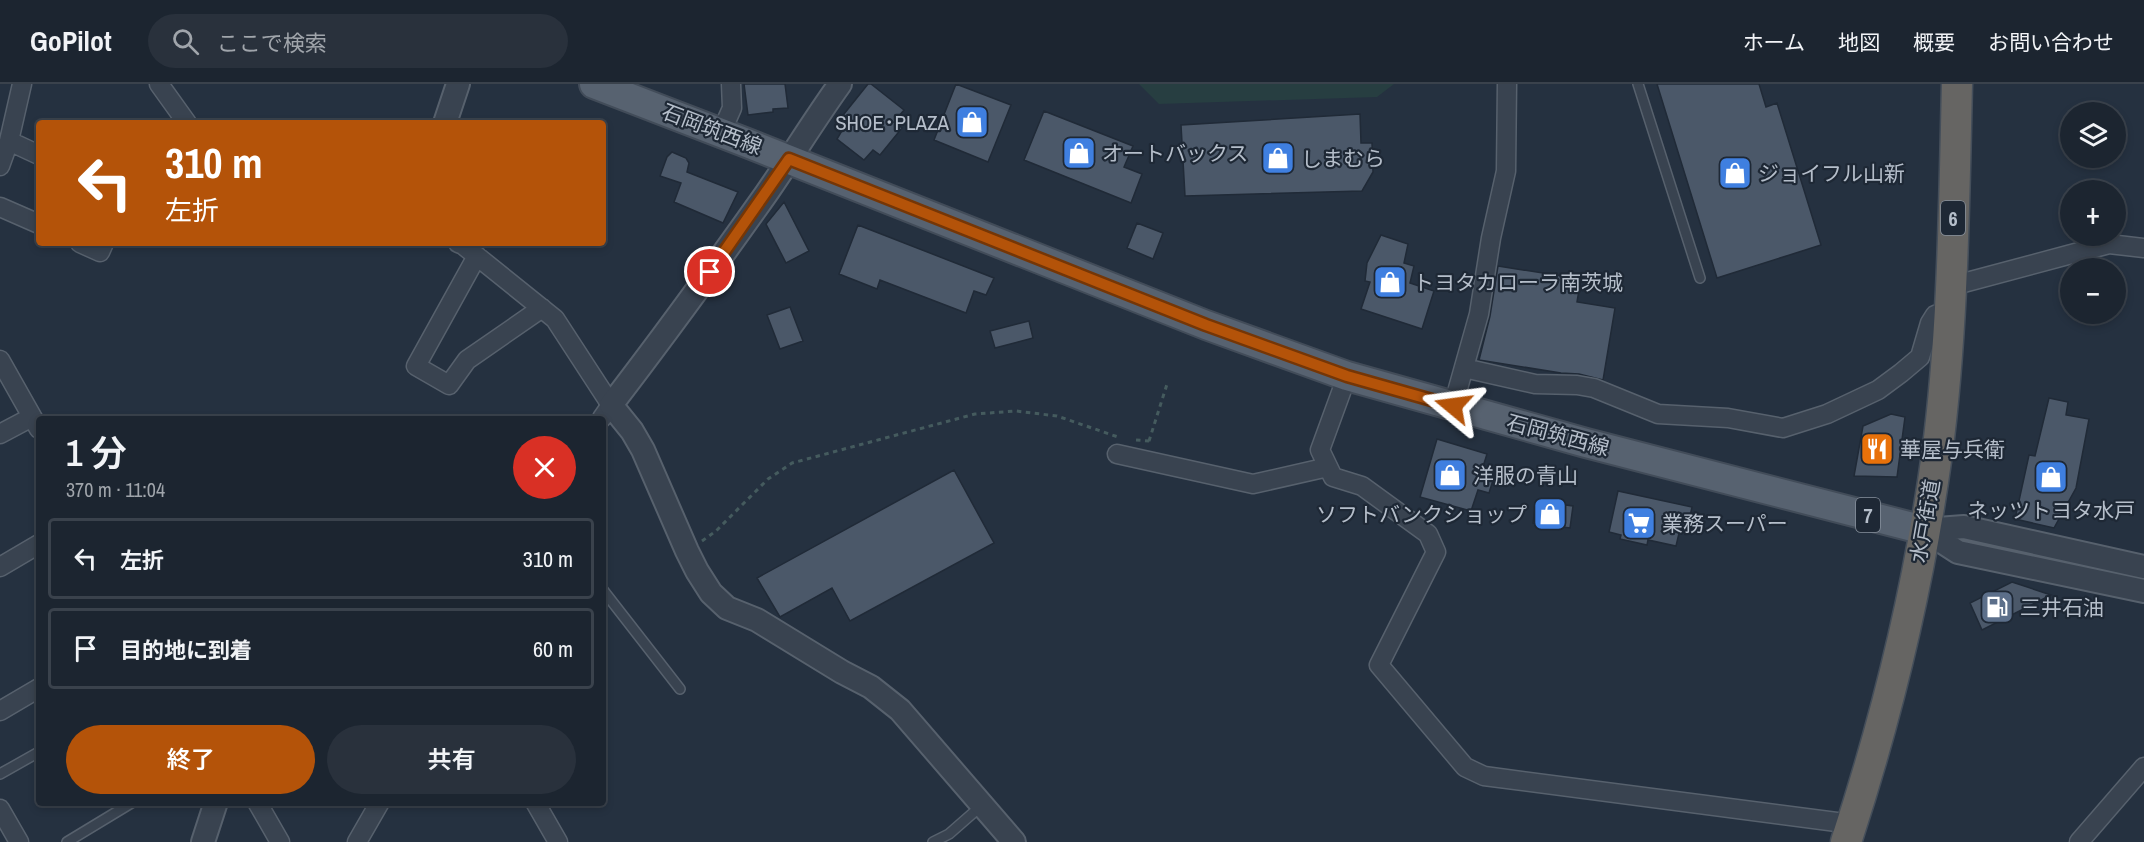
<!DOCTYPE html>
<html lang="ja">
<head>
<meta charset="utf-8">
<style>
	:root { --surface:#1c2530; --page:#29313c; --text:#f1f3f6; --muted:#a0a5ab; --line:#3a424c; --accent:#b45309 }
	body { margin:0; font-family:"Archivo Narrow","Noto Sans JP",sans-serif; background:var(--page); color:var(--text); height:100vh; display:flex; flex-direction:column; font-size:22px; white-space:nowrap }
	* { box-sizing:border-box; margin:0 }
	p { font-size:20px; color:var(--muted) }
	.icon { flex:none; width:33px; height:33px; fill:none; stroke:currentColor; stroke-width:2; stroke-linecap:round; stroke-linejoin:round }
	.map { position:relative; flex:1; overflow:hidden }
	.panel { position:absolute; left:36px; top:332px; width:570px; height:390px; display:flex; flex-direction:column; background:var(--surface); border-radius:6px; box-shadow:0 3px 9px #0003,0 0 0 2px var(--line) }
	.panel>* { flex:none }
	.top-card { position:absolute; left:36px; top:36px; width:570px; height:126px; border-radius:6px; box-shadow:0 3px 9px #0003,0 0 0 2px var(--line); background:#b45309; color:#fff; overflow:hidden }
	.fabs { position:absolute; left:2060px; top:18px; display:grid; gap:12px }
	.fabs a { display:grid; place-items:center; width:66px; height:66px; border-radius:50%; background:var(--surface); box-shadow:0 3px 9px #0003,0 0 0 2px var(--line); font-size:30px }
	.pin { position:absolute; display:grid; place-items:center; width:51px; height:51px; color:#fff; margin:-26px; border:3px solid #fff; border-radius:50%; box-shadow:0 2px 6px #0007 }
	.me { position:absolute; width:66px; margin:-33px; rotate:286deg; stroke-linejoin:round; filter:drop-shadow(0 0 4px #0008) }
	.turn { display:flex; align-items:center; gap:21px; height:126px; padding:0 30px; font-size:27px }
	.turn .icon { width:78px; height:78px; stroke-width:2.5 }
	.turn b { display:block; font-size:42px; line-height:51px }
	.round { display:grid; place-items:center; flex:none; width:63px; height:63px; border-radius:32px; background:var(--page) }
	.overview { display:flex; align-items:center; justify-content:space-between; height:102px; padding:0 30px }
	h1 { font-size:36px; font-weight:600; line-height:45px }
	.action { display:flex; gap:12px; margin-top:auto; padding:12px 30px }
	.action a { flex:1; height:69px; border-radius:36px; background:var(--accent); color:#fff; font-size:24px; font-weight:600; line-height:69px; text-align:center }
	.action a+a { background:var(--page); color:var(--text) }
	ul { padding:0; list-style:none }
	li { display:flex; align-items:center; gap:18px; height:81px; margin:0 12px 9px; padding:0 18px; border:3px solid var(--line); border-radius:6px }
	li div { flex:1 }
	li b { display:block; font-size:22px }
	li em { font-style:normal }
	header { display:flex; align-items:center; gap:36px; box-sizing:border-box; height:84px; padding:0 30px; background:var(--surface); border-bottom:2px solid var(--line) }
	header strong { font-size:28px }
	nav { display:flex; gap:33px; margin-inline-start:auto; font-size:21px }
	.search { width:420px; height:54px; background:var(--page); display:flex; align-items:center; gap:15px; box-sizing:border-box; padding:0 21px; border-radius:33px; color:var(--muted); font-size:22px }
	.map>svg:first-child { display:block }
</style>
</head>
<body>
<header>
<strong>GoPilot</strong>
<div class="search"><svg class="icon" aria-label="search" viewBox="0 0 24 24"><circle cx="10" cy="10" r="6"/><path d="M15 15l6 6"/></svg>ここで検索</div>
<nav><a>ホーム</a><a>地図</a><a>概要</a><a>お問い合わせ</a></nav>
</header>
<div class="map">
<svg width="2144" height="758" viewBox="0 0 2144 758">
	<rect width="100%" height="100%" fill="#253140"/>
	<path fill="#273e41" d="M1139 0H1394L1377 13 1159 20Z"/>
	<path fill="#4b5869" stroke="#202a37" stroke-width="1.5" d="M744 0H785L788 24 773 25V28L748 31Z
		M868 0H871L904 26 894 38 902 44 880 71 873 66 864 76 837 55 846 40 840 35Z
		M956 0 1011 21 988 78 934 56Z
		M1657 0H1759L1766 23 1777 19 1821 161 1717 194Z
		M1044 27 1133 62 1124 83 1142 90 1131 119 1024 76Z
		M1360 30 1361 59H1372L1373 88 1362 107 1185 112 1181 41Z
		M672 68 686 74 689 79 687 88 738 108 723 139 674 118 681 99 660 92 667 73Z
		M784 118 809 167 786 179 766 140Z
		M1137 139 1163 149 1153 175 1127 164Z
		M858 141 994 194 986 211 974 207 966 229 880 196 877 205 839 190Z
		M1381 151 1408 160 1404 179 1414 182 1410 199 1434 207 1422 245 1361 225 1370 198 1365 197 1367 179Z
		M1498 182 1581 195 1577 218 1615 224 1603 296 1579 290 1561 289 1479 276 1490 232Z
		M790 223 803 257 780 265 767 231Z
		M1029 237 1033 254 995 264 990 247Z
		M2049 314 2068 318 2066 331 2089 335 2076 404 2054 444 2015 435 2029 371 2035 372Z
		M1891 330 1905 333 1897 393 1854 392 1863 342Z
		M1437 355 1487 370 1481 389 1494 393 1489 409 1478 406 1471 427 1420 413Z
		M954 386 994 459 850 537 832 504 780 533 757 494Z
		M1618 407 1692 423 1687 446 1680 445 1676 462 1648 456 1647 461 1620 455 1621 451 1609 448Z
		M1536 417 1573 422 1570 444 1533 439Z
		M2012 498 2051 511 1982 546 1970 519Z"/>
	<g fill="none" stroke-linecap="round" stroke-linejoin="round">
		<defs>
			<path id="service" d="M1638 0 1700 194
				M603 506 680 605
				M0 690 39 668
				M67 758 133 718
				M933 758 949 750 981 722"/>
			<path id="minor" d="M159 0 187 39
				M721 49 732 24 731 0
				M9 57 39 71
				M0 82 9 57 22 0
				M0 123 39 140
				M80 159 100 168 104 159
				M458 159 463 161 555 235 611 321 602 334
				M477 172 416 282 449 301 467 276 542 224
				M1952 202 2109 160 2144 164
				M0 276 39 345
				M1464 284 1535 300 1577 301 1594 304 1658 330 1728 334 1783 344 1827 330 1878 306 1901 289 1920 273 1930 239 1935 231 1950 227
				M1347 292 1320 366 1333 393 1362 402 1428 450 1436 468 1379 581 1465 683 1484 692 1852 740
				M1453 322 1479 230 1491 154 1506 87 1507 0
				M0 350 32 333
				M1117 370 1253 400 1328 383
				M0 483 39 460
				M0 627 39 604
				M257 718 280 758
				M535 718 558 758
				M0 725 19 758
				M357 758 380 718
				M2079 758 2144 683"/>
			<path id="tertiary" d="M840 0C814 36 791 74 766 110 715 182 664 252 611 321L632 347 643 366 687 467 697 487 711 509 727 524 757 536 842 588 871 603 900 626 1014 758
				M445 39 458 0
				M1924 446 1958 468 2144 507
				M1924 446 1964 443 2144 483
				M203 758 216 718"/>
			<path id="primary" d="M594 0 747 59 1206 241 1347 292 1586 359 1924 446"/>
			<path id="trunk" d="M1846 758C1887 633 1919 501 1937 370 1953 248 1954 124 1957 0"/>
		</defs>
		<use href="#service" stroke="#57616d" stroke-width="12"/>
		<use href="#minor" stroke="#57616d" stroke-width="21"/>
		<use href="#tertiary" stroke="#57616d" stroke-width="26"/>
		<use href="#primary" stroke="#424c59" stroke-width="32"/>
		<use href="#trunk" stroke="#444e5a" stroke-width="33"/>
		<path stroke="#455b5e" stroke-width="3" stroke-dasharray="4.5 4.5" stroke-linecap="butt" d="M1136 356 1149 357
			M1149 357 1168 297
			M702 457 716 447 768 395 792 379 975 330 1016 327 1057 332 1118 353"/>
		<use href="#service" stroke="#394350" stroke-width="9"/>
		<use href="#minor" stroke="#394350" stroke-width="18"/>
		<use href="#tertiary" stroke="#394350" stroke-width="22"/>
		<use href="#primary" stroke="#576270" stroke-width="28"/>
		<use href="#trunk" stroke="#666563" stroke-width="30"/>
	</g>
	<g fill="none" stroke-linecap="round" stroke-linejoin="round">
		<defs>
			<path id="route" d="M710 188 789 75 1206 241 1347 292 1453 322"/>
		</defs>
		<use href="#route" stroke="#753606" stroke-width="15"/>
		<use href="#route" stroke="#b45309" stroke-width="10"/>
	</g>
	<defs>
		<symbol id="shop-square" viewBox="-11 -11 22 22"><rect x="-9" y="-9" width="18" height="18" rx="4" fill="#3f7fe0" stroke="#1e2835"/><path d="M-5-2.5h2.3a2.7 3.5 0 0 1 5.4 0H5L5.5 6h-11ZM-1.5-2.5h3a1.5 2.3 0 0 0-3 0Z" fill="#fff"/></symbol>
		<symbol id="restaurant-square" viewBox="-11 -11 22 22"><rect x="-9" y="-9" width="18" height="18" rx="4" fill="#e8710a" stroke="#1e2835"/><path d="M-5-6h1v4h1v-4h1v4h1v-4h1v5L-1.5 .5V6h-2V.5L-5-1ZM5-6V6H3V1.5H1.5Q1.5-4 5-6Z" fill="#fff"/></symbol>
		<symbol id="supermarket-square" viewBox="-11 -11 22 22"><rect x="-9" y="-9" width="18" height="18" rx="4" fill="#3f7fe0" stroke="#1e2835"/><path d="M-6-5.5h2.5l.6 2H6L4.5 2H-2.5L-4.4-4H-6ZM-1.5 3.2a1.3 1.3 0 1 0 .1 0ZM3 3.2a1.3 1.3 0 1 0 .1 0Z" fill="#fff"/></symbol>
		<symbol id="fuel-square" viewBox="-11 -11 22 22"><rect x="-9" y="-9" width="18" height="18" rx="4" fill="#5c6f8a" stroke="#1e2835"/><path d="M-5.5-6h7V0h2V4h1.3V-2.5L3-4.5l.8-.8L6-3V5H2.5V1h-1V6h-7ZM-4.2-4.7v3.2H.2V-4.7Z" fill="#fff"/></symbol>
	</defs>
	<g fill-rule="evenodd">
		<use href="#shop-square" x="953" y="19" width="38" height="38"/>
		<use href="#shop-square" x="1060" y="50" width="38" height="38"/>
		<use href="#shop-square" x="1259" y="55" width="38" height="38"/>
		<use href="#shop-square" x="1716" y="70" width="38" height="38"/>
		<use href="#shop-square" x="1371" y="179" width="38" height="38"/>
		<use href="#restaurant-square" x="1858" y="346" width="38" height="38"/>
		<use href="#shop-square" x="1431" y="372" width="38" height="38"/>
		<use href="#shop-square" x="2032" y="374" width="38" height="38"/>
		<use href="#shop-square" x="1531" y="411" width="38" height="38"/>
		<use href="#supermarket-square" x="1620" y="420" width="38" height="38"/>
		<use href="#fuel-square" x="1978" y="504" width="38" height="38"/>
	</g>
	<g text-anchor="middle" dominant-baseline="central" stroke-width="4.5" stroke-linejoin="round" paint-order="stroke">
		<g fill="#1e2835" stroke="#88919d" stroke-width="1.5">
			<rect x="1941" y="117" width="24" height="34" rx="4.5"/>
			<rect x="1856" y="414" width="24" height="34" rx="4.5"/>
		</g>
		<g font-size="20" font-weight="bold" fill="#b5beca">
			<text x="1953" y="134">6</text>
			<text x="1868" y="431">7</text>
		</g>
		<g font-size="21" fill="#b5beca" stroke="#1e2835" text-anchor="start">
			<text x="949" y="38" text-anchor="end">SHOE･PLAZA</text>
			<text x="1102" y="69">オートバックス</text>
			<text x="1301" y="74">しまむら</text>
			<text x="1758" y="89">ジョイフル山新</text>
			<text x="1413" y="198">トヨタカローラ南茨城</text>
			<text x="1900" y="365">華屋与兵衛</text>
			<text x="1473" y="391">洋服の青山</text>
			<text x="2051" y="426" text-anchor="middle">ネッツトヨタ水戸</text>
			<text x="1527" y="430" text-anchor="end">ソフトバンクショップ</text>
			<text x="1662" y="439">業務スーパー</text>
			<text x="2020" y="523">三井石油</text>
		</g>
		<g font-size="21" fill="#b5beca" stroke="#1e2835">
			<text transform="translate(712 45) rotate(21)">石岡筑西線</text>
			<text transform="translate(1558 351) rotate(15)">石岡筑西線</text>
			<text transform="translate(1925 437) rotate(-80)">水戸街道</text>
		</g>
	</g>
</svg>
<div class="fabs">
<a><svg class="icon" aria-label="layers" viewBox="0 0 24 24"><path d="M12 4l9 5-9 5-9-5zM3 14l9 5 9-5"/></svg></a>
<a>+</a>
<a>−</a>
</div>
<div class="pin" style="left:710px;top:188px;background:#d93025"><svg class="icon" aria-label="arrive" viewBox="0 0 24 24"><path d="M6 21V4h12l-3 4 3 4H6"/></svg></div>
<svg class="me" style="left:1453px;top:322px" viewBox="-20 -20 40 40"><path d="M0-17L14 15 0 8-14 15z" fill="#b45309" stroke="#fff" stroke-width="4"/></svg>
<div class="top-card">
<div class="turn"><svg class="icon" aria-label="left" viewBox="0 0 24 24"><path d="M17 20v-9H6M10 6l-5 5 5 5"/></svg><div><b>310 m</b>左折</div></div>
</div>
<section class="panel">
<div class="overview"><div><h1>1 分</h1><p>370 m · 11:04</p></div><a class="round" style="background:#d93025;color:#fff"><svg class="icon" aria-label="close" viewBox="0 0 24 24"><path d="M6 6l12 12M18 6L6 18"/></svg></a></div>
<ul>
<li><svg class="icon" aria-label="left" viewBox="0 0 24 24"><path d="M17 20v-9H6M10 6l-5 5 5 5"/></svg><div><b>左折</b></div><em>310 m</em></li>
<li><svg class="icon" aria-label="arrive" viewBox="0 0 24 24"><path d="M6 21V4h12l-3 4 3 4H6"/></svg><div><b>目的地に到着</b></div><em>60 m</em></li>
</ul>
<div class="action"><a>終了</a><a>共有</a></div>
</section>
</div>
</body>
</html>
